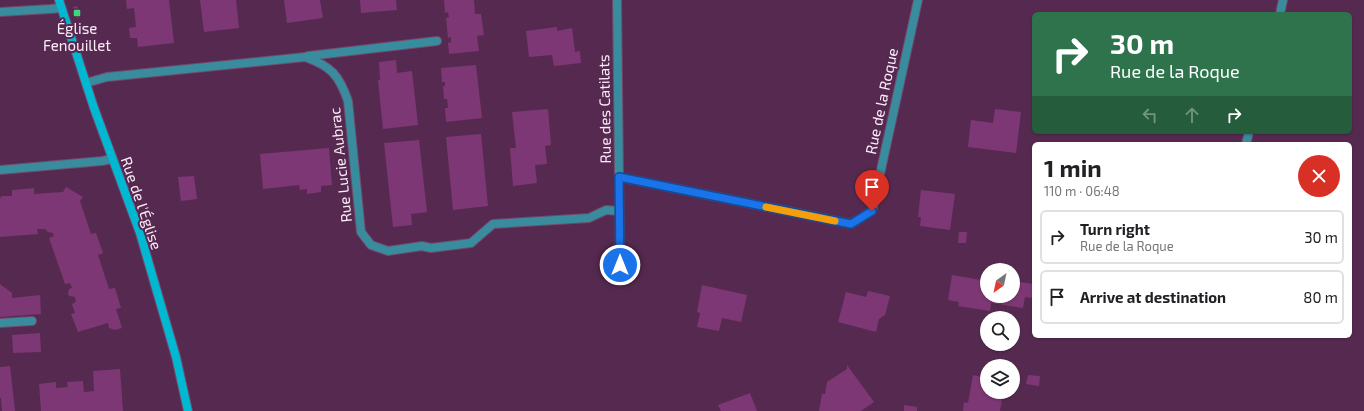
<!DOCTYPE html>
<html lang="en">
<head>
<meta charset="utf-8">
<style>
	:root { --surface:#fff; --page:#f6f6f6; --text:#202124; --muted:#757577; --line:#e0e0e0 }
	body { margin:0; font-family:"Exo 2",sans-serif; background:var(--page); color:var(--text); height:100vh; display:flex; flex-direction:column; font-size:15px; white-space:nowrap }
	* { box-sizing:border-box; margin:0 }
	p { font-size:13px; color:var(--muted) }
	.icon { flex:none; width:22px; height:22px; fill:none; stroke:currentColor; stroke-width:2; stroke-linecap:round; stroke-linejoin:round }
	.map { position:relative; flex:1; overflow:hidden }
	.sheet { position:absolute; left:1032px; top:142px; width:320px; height:196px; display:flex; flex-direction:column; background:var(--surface); border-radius:6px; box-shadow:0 1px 3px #0004 }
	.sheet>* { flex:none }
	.top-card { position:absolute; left:1032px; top:12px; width:320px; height:122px; border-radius:6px; box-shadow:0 1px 3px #0004; background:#2e734c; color:#fff; overflow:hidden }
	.needle { width:26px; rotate:213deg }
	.buttons { position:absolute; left:980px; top:263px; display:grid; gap:8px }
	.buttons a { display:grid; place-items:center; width:40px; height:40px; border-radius:50%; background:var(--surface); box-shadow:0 1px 3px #0004; font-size:20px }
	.pin { position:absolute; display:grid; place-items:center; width:34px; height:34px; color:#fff; margin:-41px -17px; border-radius:50% 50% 50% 0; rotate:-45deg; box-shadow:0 0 4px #0007 }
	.pin .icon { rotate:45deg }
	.me { position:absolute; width:44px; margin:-22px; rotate:0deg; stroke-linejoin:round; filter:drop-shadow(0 0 3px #0008) }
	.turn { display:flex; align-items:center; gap:14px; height:84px; padding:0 12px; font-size:18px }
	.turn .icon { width:52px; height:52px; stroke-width:2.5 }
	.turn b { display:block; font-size:28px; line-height:34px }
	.lanes { display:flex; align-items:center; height:38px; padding:0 12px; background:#0003; justify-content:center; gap:20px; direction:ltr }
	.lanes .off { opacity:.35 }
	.round { display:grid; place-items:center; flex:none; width:42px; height:42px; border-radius:21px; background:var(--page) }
	.head { display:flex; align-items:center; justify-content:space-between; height:68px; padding:0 12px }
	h1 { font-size:24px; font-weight:700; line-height:30px }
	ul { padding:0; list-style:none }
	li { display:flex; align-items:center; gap:12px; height:54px; margin:0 8px 6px; padding:0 4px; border:2px solid var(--line); border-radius:6px }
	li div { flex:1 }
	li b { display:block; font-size:15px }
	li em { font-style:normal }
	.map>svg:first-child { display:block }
</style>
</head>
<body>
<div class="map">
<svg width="1364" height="411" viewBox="0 0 1364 411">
	<rect width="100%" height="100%" fill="#562a50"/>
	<path fill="#7d3774" d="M126 0H169L174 43 138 47 137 38H130L129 28 136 27 134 8 127 9Z
		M200 0H236L239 28 204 32Z
		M284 0H320L323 18 287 23Z
		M360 0H396L397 10 361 13Z
		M444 0H474L475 14H481L484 35 477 36 479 51 449 54 448 43 451 42V37L448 38 446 18 449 17 448 12 445 13Z
		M77 6 81 17 77 19 73 7Z
		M557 27V31L572 28 575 52 580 51 581 63 554 66 552 55 529 57 526 31Z
		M396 60 397 73 412 71 418 125 383 129 378 80H380L379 62Z
		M476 65 482 118 446 122 445 108H448L447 99H444L443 86H445V82H442L441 68Z
		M548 109 551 145 545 146 547 164 535 165 537 183 513 186 510 148H516L512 112Z
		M995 109 1021 112 1016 153 968 147 971 120 993 123Z
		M481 134 488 206 453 210 446 137Z
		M419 140 427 212 411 214 412 225 393 227 384 143Z
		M329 148 332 185 321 186V192L307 194V189L300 190 299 185 263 189 260 154Z
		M194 176 197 199 181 201 178 177Z
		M66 187 83 197 80 201 91 234 96 233 103 253 98 255 109 289 115 288 121 308 116 309 122 328 115 330 109 328 108 323 78 332 71 314 75 313 72 304 76 302 75 297 69 296 68 293 69 289 72 288 70 283 65 284 49 238 54 236 53 233 48 232 45 229H37L38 234 0 237V198L2 196H12V190L34 188V194L63 192Z
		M921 190 955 194 950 230 920 226 921 217H918Z
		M959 232H967L966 243H958Z
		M952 275 987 281V296H1013V281L1034 284V298L1025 297 1023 308 991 303 990 311 958 306 959 302 948 300Z
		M0 284 12 293V298L40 295 41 314 0 317Z
		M702 285 747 295 741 322 722 318 719 331 697 327 700 313 697 312Z
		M868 291 890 296 885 315 879 319 876 332 838 322 846 292 866 297Z
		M40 333 41 352 13 353 12 335Z
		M847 365 874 402 861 411H819L822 394H825L827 382 847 369Z
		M10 366 15 411H2L1 398H0V367Z
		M120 369 123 411H41L39 384 56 382V388L68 387 67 382 83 381 84 392 94 391 93 371Z
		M973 375 987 378V392H996L995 398 1002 399 1000 411H963L964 402 968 403Z
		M1028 375 1040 376 1039 386 1026 384Z
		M750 393 757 411H721L718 405Z
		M904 405 917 407V411H904Z"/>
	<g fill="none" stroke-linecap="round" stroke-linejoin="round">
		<defs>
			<path id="lane" d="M0 12 50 9 61 8"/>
			<path id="street" d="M617 0 620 265
				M1280 14 1283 0
				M308 56 437 41
				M86 83 107 77 305 57C331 66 339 75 348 101L361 232 371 245 388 251 422 246 431 248 471 243 493 224 589 218 606 210 619 211
				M1246 144 1249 132
				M0 170 102 161 112 159
				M619 177 851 224 872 211 918 0
				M0 323 32 321"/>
			<path id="secondary" d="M59 0 94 108 140 233 176 357 188 411"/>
		</defs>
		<use href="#lane" stroke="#71496b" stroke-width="10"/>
		<use href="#street" stroke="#71496b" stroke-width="10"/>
		<use href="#secondary" stroke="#71496b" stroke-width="10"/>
		<use href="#lane" stroke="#398c9d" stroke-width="8"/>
		<use href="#street" stroke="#398c9d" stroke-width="8"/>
		<use href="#secondary" stroke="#00b8d2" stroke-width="8"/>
	</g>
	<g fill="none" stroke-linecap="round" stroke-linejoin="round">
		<defs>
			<path id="route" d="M620 265 619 177 851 224 872 211"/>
		</defs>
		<use href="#route" stroke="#114b97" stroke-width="10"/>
		<use href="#route" stroke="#1a73e8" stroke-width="7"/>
		<path stroke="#f59e0b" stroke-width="7" d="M766 207 835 221"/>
	</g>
	<rect fill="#40d77c" stroke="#562a50" stroke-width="1.5" x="73" y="9" width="8" height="8" rx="2"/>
	<g text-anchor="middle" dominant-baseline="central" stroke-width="4" stroke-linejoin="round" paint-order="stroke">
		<g font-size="15" fill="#fdecf9" stroke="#562a50">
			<text x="77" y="28">Église<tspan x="77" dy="17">Fenouillet</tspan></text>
		</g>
		<g font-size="15" fill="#fdecf9" stroke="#562a50">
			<text transform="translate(881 101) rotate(-78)">Rue de la Roque</text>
			<text transform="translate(604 109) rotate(-91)">Rue des Catilats</text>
			<text transform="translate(340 165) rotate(-96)">Rue Lucie Aubrac</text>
			<text transform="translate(142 203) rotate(71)">Rue de l'Église</text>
		</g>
	</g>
</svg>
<div class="buttons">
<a><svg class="needle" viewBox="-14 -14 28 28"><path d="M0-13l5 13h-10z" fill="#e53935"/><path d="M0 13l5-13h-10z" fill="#757577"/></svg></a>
<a><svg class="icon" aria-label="search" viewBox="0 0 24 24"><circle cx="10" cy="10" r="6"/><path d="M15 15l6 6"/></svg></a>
<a><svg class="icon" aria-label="layers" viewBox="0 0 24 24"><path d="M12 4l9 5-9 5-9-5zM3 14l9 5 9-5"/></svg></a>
</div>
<div class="pin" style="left:872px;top:211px;background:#d93025"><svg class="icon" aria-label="arrive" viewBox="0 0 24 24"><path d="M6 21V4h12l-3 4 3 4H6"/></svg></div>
<svg class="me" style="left:620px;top:265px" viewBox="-20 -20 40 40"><circle r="17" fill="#1a73e8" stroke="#fff" stroke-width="3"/><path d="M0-11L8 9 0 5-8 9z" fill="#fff"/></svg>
<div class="top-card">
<div class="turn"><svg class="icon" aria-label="right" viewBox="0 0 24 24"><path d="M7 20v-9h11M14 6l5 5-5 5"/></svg><div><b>30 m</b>Rue de la Roque</div></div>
<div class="lanes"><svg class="icon off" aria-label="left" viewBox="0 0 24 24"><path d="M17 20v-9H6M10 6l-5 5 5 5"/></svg><svg class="icon off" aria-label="ahead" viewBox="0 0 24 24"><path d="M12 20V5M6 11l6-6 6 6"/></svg><svg class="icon" aria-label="right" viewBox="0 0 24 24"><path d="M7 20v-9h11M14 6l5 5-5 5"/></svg></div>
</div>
<section class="sheet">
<div class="head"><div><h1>1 min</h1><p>110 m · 06:48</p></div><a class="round" style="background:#d93025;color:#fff"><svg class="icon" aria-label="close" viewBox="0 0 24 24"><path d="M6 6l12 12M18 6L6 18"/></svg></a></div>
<ul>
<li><svg class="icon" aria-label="right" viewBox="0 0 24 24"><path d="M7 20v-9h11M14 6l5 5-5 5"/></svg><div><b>Turn right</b><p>Rue de la Roque</p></div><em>30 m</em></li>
<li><svg class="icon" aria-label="arrive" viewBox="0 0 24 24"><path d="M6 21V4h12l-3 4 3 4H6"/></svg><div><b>Arrive at destination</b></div><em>80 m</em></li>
</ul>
</section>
</div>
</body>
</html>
